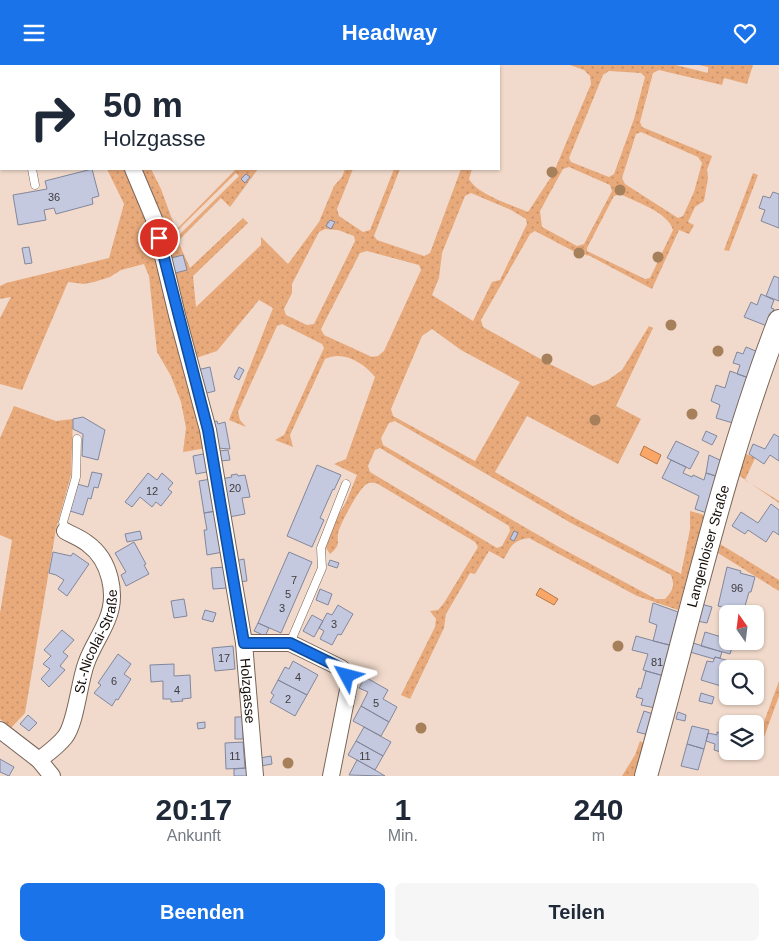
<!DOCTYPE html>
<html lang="de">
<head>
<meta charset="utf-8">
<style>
	:root { --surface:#fff; --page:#f6f6f7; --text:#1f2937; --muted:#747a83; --accent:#1a73e8 }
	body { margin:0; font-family:Arial,sans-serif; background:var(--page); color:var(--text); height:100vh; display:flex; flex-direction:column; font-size:19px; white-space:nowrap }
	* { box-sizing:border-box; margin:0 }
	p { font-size:16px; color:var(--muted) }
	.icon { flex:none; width:28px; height:28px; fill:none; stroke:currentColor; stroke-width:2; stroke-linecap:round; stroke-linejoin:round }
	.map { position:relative; height:711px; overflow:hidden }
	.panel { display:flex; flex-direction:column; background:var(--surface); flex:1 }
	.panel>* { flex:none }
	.banner { position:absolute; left:0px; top:0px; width:500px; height:105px; box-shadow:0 1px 4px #0004; background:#fff; color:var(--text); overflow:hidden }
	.needle { width:32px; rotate:346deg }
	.fabs { position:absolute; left:719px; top:540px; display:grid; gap:10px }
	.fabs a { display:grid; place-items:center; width:45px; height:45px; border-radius:8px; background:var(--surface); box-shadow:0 1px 4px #0004; font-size:25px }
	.pin { position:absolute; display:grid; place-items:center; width:42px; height:42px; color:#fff; margin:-21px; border:2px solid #fff; border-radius:50%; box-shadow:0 1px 5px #0007 }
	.me { position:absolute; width:55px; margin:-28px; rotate:308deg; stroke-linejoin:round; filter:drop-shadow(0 0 4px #0008) }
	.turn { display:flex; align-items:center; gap:18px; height:105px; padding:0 20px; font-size:22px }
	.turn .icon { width:65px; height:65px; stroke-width:2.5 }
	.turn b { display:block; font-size:35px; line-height:42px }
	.eta { display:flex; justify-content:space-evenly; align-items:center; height:85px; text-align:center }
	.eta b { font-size:30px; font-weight:800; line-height:35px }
	.cta { display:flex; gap:10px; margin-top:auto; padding:10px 20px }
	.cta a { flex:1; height:58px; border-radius:8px; background:var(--accent); color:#fff; font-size:20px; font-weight:800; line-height:58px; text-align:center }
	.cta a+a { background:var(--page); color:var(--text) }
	header { display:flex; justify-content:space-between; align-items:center; height:65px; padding:0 20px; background:var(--accent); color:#fff; font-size:22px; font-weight:800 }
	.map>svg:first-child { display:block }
</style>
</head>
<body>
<header><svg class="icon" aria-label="menu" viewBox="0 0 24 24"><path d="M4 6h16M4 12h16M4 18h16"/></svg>Headway<svg class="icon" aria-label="heart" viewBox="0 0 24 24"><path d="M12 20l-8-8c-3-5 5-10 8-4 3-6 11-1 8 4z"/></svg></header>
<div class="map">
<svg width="779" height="711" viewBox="0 0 779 711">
	<defs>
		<pattern id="grass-dots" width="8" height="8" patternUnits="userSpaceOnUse" patternTransform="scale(1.25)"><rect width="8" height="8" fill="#e8a97b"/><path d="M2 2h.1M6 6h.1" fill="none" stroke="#c69069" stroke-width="1.8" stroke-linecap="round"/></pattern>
	</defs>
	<rect width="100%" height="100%" fill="#f1dacb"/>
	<path fill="url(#grass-dots)" fill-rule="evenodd" d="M570 0H676L708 8V2L699 0H753L747 19 724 13 722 20 659 5 653 8 640 57 642 62 712 91 707 105 708 113 704 136 695 142 688 157 694 160 689 169 679 165 652 224 590 191 575 187 535 166 530 169 481 255 483 262 546 297 593 321 608 315 622 305 649 261 653 263 616 341 641 354 618 399 527 351 495 407 573 452 681 509 690 464V446L704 450 678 545 637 531 529 473C513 475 511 481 504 494L489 486 475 509 470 508 446 549 444 563 410 634 401 630 435 562 436 554 430 546 438 545 444 538 478 482 475 477 378 419C375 418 370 417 367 419 359 423 342 456 339 465 335 476 343 478 330 489L326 483 335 456 346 437 357 410 334 399 346 394 375 312C364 298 343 285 325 294L290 370 293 382 275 375 284 370 324 283 322 279 282 259 277 261 238 347 240 355 246 362 229 355 273 243 259 235 217 286 184 297 207 383 183 387 186 363 181 337 171 311 157 287 149 211 144 199 121 205 110 212 94 217 84 219 68 217 22 325 0 319V253L11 232 0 234V221L6 218 109 193 124 139 107 104H151L161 124 176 165 236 104H258L230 142 221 133 178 176 190 203 243 153 248 158 193 211 196 242 261 180V172L288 199 319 157 334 121 342 112 345 104H353L337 144 339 151 363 167 370 165 394 104H400L374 171 377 175 424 191 430 188 461 104H472L469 114C478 130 512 140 528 147L553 109 591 19 590 11 584 5ZM609 6 641 8 645 12 634 54 614 109 609 112 571 97 569 93 603 10ZM641 67 698 92 702 98 694 127 683 151 678 153 625 119 622 113 636 69ZM569 102 610 120 612 126 584 179 577 181 542 162 540 146 563 104ZM236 108 239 111 177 172 176 167ZM471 128 511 145 526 154 527 159 500 215 492 217 473 256 432 230 439 213 442 188 465 131ZM620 129C636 137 668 147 673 165L650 213 645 214 587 186V183L614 131ZM325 164 338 165 354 171 355 176 314 259 307 260 286 250 284 244 292 228V219L319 167ZM367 186 419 200 421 205 384 286 378 291 372 292 324 270 321 264 360 188ZM432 264 461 285 520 317 475 396 393 351 391 344 422 271ZM395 356 571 458 671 510C675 521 673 526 665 534H656L559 482 383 380 381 373 389 358ZM380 383 509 461 510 466 502 481 497 483 370 407 368 401 375 385Z
		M753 108 758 110 729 186 724 185Z
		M14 341 56 356 73 354 71 410 56 464 25 648 11 663 0 654V548L12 475 0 470V373Z
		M742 387 755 393 745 415 779 436V438L737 409Z
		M720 479 779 515V526L718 488Z
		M779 616V631L763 675 758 673Z
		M640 676 647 680 638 711H622L635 690Z"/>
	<path fill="#faa666" stroke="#b5784a" d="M644 381 661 390 657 399 640 390Z
		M540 523 558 534 554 540 536 530Z"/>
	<path fill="#c4c9e0" stroke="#82879c" d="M4 0 16 1H1L0 19V1Z
		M92 104 99 131 92 133 93 139 56 149 54 143 44 145 46 155 18 160 13 130 47 124 45 116Z
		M246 109 250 112 245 118 241 114Z
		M773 127 779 129V163L761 156 765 145 759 143 763 131 770 133Z
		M330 155 335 157 331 164 326 161Z
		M29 182 32 198 25 199 22 183Z
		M183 190 187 205 175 208 171 193Z
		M774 211 779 213V236L766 231Z
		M761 229 774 235 771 243 774 244 767 261 744 252 751 237 757 240Z
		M746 282 758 287 749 313 737 309 740 300 733 298 737 287 743 289Z
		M210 302 215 326 203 329 197 305Z
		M239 302 244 305 239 315 234 312Z
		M730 306 749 313 733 358 716 353 720 340 711 336 716 320 725 323Z
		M83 352 105 365 98 395 82 391 83 369 73 364V354Z
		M217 356 218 359 225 357 230 384 217 383 212 357Z
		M706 366 717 371 712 380 702 375Z
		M774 369 779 372V396L770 390 764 399 749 389 753 379 765 384Z
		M676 376 699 387 690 404 667 393Z
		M228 385 230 395 220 396 218 386Z
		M208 388 212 406 196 409 193 391Z
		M709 390 722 396 719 412 706 408Z
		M671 395 686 402 683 408 692 412 693 410 704 415 706 408 719 412 707 448 695 444 699 431 662 413Z
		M317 400 341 410 334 425 333 424 320 453 324 455 312 482 287 471Z
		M92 407 102 409 98 423 94 422 91 434 88 433 83 450 70 446 77 419 88 422Z
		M148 408 157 415 162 408 173 418 168 424 172 427 161 441 156 437 152 442 140 432 132 442 125 437Z
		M237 409 238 411 245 410 250 432 242 433 245 449 229 452 221 414 232 412 231 410Z
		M211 414 216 446 204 448 199 416Z
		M771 439 779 445V470L773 466 766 477 748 465 745 469 732 461 741 447 758 458Z
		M216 446 223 487 207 490 204 465H207L204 448Z
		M140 466 142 474 127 477 125 469Z
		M514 466 518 468 514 476 510 474Z
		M134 477 146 499 144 500 149 509 126 521 121 510 126 507 115 488Z
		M53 487 71 491 73 488 89 499 67 531 58 524 64 515 56 510 49 508Z
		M289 487 312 497 281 568 258 558Z
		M244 494 247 516 238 517 235 496Z
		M330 495 339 498 337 503 328 500Z
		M226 502 227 523 213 524 211 503Z
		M727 502 741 506 740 508 755 512 751 527H749L743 548 718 541Z
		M320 524 332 529 328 540 316 535Z
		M184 534 187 551 174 553 171 536Z
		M653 538 678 547 670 580 653 576 657 560 649 557Z
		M701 539 712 542 707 558 697 556Z
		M338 540 353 549 341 570 338 569 332 580 320 574 324 566 319 563 327 548 332 550Z
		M205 545 216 548 213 557 202 554Z
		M312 550 323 556 314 572 303 566Z
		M258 558 269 563 265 571 254 566Z
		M62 565 74 575 63 587 68 591 60 601 65 605 49 622 41 614 50 604 43 599 51 591 44 585Z
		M705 567 728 574V576H734L730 589 701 581Z
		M636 571 672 581 664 611 643 605 648 589 632 585Z
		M693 578 722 587 720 593 715 592 714 594 690 587Z
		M233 581 235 604 215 606 212 583Z
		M118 589 131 599 124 609 131 614 118 635 116 634 112 641 94 628 101 620 98 618Z
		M715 592 729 596 721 621 701 615 707 596 713 597Z
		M293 596 318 610 307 630 278 615 285 602 289 604Z
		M174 599V611L190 610 191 633 182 634 183 636 171 637V634H163V616L151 617 150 600Z
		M646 606 664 611 655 643 641 640 643 634 636 632 639 623 641 624Z
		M365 612 388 625 383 634 397 642 389 657 361 641 368 627 359 623Z
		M278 615 307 630 295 651 270 637 274 630 271 628Z
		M701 628 714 632 712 639 699 636Z
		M361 641 389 657 381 671 353 656Z
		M644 646 656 650 649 670 637 667Z
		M678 647 686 650 685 656 676 654Z
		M28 650 37 658 29 666 20 659Z
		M235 652H243V674H235Z
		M205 657V663L198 664 197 658Z
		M692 661 709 665 704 684 687 679Z
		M364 662 391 677 383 691 356 676Z
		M717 667 728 670V682L723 681 721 687 714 685 715 679 706 676 708 668 717 670Z
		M356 676 383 691 375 705 348 690Z
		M243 677 245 703 226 704 225 678Z
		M687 679 704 684 698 705 681 701Z
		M271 691 272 699 261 701 260 693Z
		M0 694 14 702 9 711 0 707Z
		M357 695 375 705 385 711 349 710Z
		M247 703 248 711H234V704Z"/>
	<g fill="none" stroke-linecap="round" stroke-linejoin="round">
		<defs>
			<path id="lane" d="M0 65 1 66
				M32 104 35 120
				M65 466 63 457 76 412 77 374
				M290 578 322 503 321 483 346 419"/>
			<g id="street">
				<path d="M74 0 75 1"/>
				<path id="s1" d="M133 104 154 154 177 250 208 365 244 578 255 711"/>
				<path d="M244 578H290L341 603 347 611 349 620 331 711"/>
				<path d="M0 665 39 695 52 711"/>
				<path id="s2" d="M39 695C48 688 58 681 65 672 76 658 79 618 86 599 91 584 101 570 107 555 118 530 110 495 88 479 81 473 72 470 65 466"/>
			</g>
			<g id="secondary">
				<path id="s3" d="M646 711C689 559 722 404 779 256"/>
			</g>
		</defs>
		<use href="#lane" stroke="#796658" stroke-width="9"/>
		<use href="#street" stroke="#796658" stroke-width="18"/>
		<use href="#secondary" stroke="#796658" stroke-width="24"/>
		<use href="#lane" stroke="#fff" stroke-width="8"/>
		<use href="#street" stroke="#fff" stroke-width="16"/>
		<use href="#secondary" stroke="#fff" stroke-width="22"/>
	</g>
	<g fill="#a67f5b">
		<circle cx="552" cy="107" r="5.5"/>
		<circle cx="620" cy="125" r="5.5"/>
		<circle cx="579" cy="188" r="5.5"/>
		<circle cx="658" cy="192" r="5.5"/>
		<circle cx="671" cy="260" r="5.5"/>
		<circle cx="718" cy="286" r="5.5"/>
		<circle cx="547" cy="294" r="5.5"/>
		<circle cx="692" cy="349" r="5.5"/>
		<circle cx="595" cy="355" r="5.5"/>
		<circle cx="618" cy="581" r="5.5"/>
		<circle cx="421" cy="663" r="5.5"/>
		<circle cx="288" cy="698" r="5.5"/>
	</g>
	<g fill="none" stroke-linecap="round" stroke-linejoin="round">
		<defs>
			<path id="route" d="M159 173 208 365 244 578H290L341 603 347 611"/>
		</defs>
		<use href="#route" stroke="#114b97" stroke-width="12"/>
		<use href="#route" stroke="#1a73e8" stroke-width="9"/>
	</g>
	<g text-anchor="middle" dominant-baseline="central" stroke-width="4" stroke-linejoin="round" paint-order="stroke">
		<g font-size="11" fill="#403c3e">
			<text x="54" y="132">36</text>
			<text x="235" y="423">20</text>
			<text x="152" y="426">12</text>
			<text x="294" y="515">7</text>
			<text x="737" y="523">96</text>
			<text x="288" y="529">5</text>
			<text x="282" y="543">3</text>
			<text x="334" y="559">3</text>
			<text x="224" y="593">17</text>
			<text x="657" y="597">81</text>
			<text x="298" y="612">4</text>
			<text x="114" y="616">6</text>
			<text x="177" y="625">4</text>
			<text x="288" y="634">2</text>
			<text x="376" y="638">5</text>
			<text x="235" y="691">11</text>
			<text x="365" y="691">11</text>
		</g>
		<g font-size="14" fill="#140d08" stroke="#fff">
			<text stroke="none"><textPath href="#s3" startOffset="238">Langenloiser Straße</textPath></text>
			<text stroke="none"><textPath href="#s2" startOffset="136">St.-Nicolai-Straße</textPath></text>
			<text stroke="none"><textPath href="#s1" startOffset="536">Holzgasse</textPath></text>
		</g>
	</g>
</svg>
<div class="fabs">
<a><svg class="needle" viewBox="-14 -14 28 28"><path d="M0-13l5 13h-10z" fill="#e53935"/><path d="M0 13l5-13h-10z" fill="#747a83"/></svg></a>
<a><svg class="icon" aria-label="search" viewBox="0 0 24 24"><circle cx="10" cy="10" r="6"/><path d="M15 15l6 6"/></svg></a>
<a><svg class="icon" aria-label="layers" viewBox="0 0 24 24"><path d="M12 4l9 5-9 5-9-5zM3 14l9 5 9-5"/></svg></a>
</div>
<div class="pin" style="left:159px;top:173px;background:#d93025"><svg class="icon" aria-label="arrive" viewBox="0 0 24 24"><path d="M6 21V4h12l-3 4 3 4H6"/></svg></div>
<svg class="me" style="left:347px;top:611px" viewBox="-20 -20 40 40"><path d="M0-17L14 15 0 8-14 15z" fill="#1a73e8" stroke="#fff" stroke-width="4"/></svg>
<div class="banner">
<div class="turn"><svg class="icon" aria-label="right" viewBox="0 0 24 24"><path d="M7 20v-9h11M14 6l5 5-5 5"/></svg><div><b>50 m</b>Holzgasse</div></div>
</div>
</div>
<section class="panel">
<div class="eta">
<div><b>20:17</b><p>Ankunft</p></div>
<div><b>1</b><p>Min.</p></div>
<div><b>240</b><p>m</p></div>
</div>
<div class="cta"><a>Beenden</a><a>Teilen</a></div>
</section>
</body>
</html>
